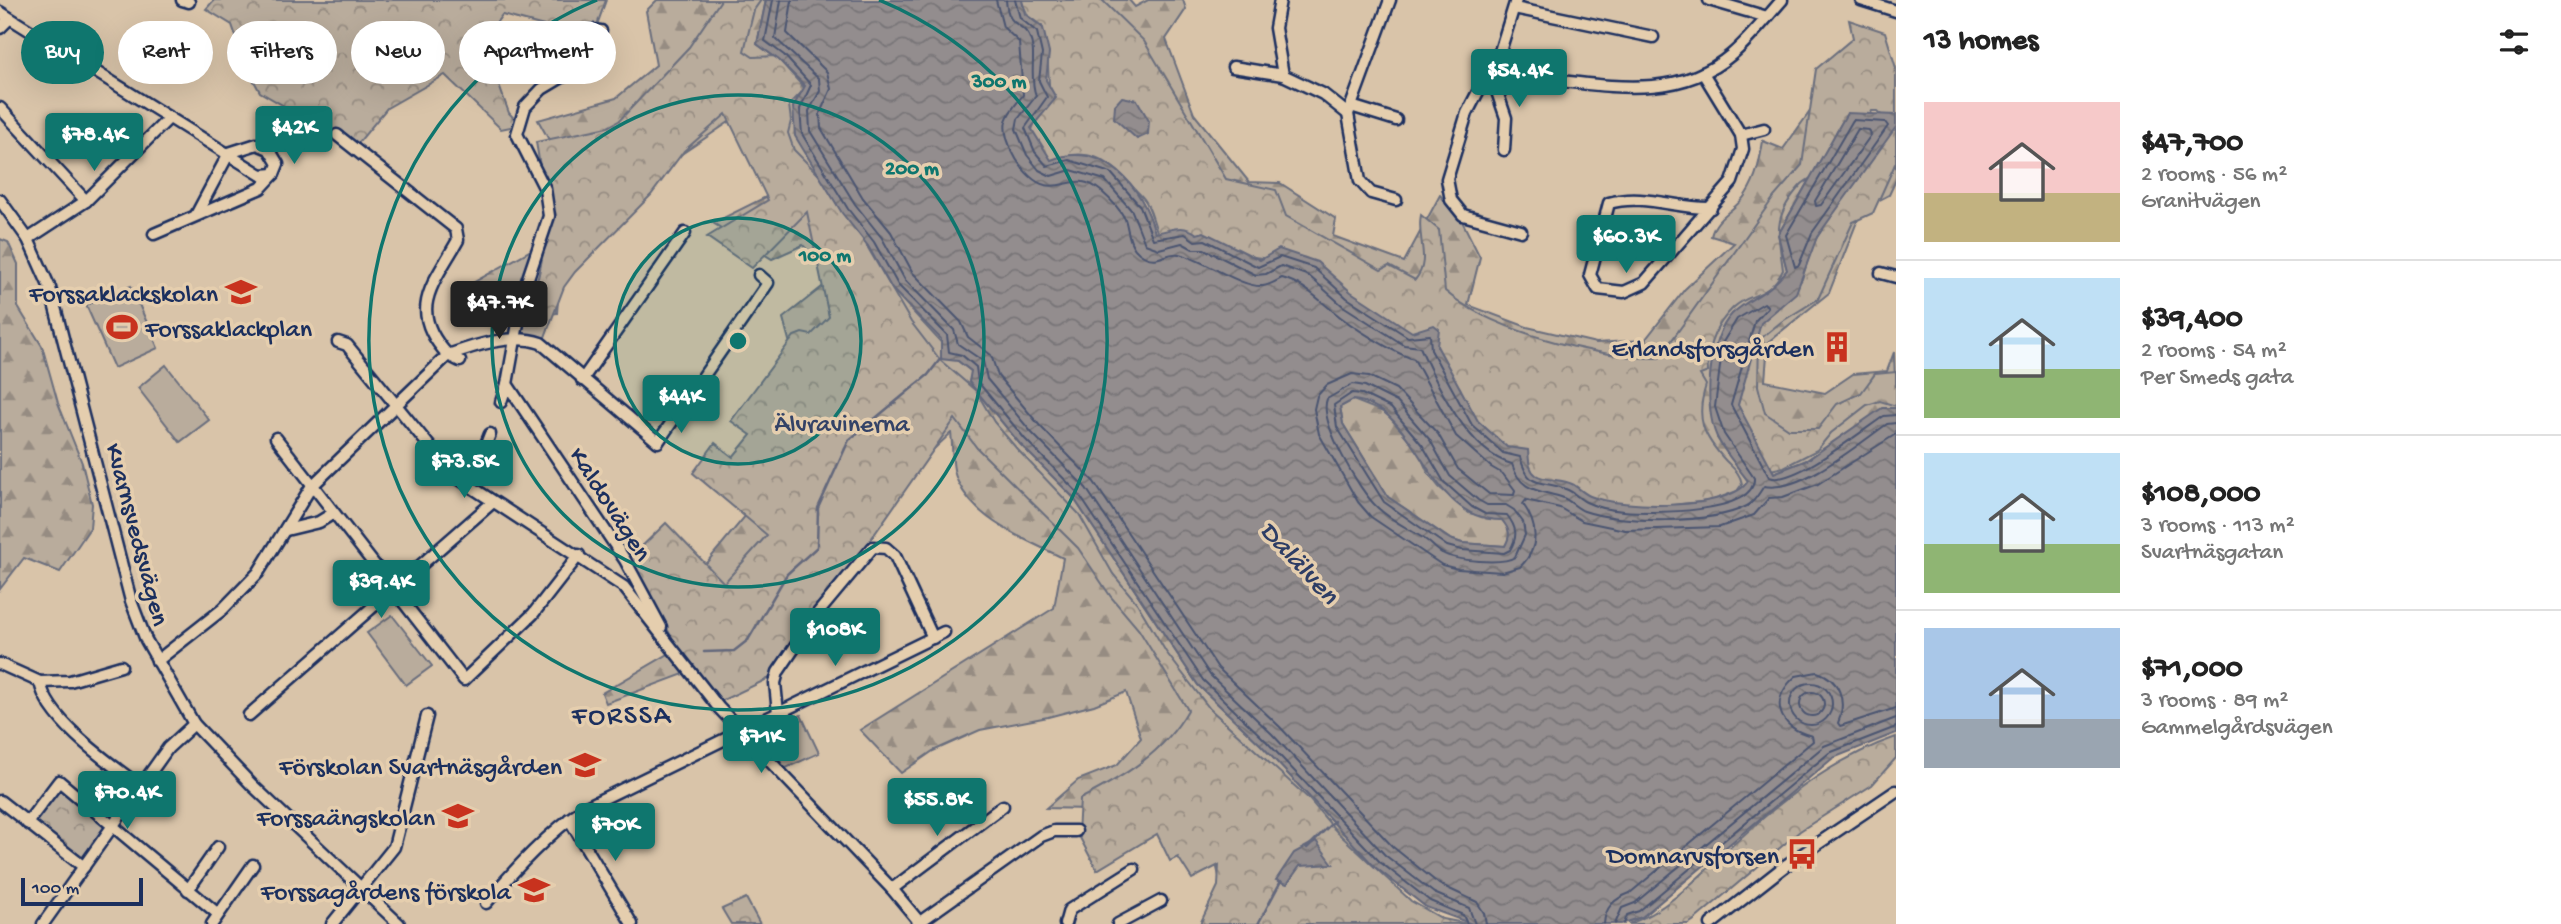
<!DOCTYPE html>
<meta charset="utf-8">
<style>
:root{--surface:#fff;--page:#f2f2f2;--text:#222;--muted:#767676;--line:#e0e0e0;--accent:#0f766e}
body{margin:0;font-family:"Gochi Hand",sans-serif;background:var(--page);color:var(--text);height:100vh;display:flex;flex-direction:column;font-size:26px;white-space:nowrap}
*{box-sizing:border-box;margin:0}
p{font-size:23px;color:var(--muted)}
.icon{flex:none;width:38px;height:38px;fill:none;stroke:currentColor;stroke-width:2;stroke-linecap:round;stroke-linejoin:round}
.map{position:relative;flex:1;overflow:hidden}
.side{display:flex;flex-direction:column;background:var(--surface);width:665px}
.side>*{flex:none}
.hud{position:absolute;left:21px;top:21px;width:665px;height:63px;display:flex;gap:14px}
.scale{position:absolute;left:21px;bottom:18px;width:122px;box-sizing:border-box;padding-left:7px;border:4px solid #1b2f5e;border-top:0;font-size:19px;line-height:24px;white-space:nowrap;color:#1b2f5e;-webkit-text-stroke:5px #e5ceae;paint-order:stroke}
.price{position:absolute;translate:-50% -60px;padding:0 16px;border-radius:7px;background:var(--accent);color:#fff;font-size:23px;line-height:46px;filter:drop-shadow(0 2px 4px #0008)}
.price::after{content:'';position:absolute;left:50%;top:42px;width:21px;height:16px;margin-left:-10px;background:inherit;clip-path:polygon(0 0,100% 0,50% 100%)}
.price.selected{background:#222;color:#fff}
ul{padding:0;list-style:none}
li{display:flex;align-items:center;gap:21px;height:175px;padding:0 28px}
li+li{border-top:2px solid var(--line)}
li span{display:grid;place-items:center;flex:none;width:196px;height:140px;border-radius:0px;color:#555}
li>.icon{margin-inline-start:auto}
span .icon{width:84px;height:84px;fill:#fffc;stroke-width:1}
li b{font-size:30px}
h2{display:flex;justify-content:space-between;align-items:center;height:84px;padding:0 28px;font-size:30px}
.tag{padding:0 24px;border-radius:32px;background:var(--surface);box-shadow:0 7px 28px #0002;font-size:24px;line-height:63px}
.tag.selected{background:var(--accent);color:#fff}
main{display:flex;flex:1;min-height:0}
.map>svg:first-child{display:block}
.green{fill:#b9ac9c;stroke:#6a6e7d;stroke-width:2}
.forest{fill:url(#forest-firs);stroke:#6a6e7d;stroke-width:2}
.park{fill:url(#park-crowns);stroke:#6a6e7d;stroke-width:2}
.water{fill:url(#water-waves);stroke:#63677b;stroke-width:2;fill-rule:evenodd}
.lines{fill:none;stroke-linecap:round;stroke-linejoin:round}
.shore{stroke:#4b5571;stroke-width:2}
.stream{stroke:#63677b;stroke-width:2.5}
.minor-casing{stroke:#1b2f5e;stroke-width:15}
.minor{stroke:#e5ceae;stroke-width:10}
.ring{fill:none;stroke:#0f766e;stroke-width:3.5}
.labels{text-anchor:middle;stroke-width:7;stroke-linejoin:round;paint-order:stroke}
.poi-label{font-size:26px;fill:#1b2f5e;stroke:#e5ceae;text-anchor:end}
.park-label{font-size:26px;fill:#334267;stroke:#e5ceae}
.street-label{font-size:26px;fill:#1b2f5e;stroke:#e5ceae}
.water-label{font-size:28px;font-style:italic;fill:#2d3d65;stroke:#e5ceae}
.neighbourhood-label{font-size:28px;letter-spacing:2px;fill:#1b2f5e;stroke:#e5ceae}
.centre{fill:#0f766e;stroke:#e5ceae;stroke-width:3.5}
.ring-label{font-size:21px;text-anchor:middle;font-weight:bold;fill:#0f766e;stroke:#e5ceae;stroke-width:7;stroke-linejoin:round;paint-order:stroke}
</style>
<main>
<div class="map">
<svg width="1896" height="924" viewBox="0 0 1896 924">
<defs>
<pattern id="forest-firs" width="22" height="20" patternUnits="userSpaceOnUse" patternTransform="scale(1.75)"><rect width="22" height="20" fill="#b9ac9c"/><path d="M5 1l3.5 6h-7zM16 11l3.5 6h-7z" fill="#968c82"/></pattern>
<pattern id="park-crowns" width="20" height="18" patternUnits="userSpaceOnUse" patternTransform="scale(1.75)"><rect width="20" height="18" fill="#b9ac9c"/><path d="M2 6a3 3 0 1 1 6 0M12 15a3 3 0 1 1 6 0" fill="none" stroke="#968c82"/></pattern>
<pattern id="water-waves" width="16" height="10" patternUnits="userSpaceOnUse" patternTransform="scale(1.75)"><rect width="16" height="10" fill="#938d8e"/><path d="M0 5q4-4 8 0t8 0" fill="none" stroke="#777477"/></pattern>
</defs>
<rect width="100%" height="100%" fill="#d9c4a9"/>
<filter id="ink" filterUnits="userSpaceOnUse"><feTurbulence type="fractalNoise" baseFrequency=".0143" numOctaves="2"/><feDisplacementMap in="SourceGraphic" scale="14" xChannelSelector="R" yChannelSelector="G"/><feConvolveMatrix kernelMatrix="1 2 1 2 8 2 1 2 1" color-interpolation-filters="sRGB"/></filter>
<g filter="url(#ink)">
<!-- green -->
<g class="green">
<path d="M131,286L158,348L114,368L86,305Z"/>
<path d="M166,365L209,420L180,442L138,388Z"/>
<path d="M392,615L432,666L406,685L367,633Z"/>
<path d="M801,715L819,753L784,769L766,732Z"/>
</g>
<!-- forest -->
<g class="forest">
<path d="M657,0H766L757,44L779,60L805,86L793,107L842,213L868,246L892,289L958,361L972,372L969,382L1020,444L1073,497L1198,685L1261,745L1375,867L1364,874L1228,916L1215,859L1179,836L1090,809L1046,808L1078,780L1117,765L1141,738L1126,692L1094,705L1048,717L980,730L933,751L901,773L860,730L1054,608L1063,558C1025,539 977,522 958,482C951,469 953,447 951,433L700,668L606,703L602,693L711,629L693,579L814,433L783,318L832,279L803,245L772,259L713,223L774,193L738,116L652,174L559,289L557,313L486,321L471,284L561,233L568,174L538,120L616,98L656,65L646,11Z"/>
<path d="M1071,0H1129L1135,7L1148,0H1183L1186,9L1166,39L1194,114L1249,182L1280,183L1336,219L1333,236L1404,262L1440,195L1462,221L1480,257L1468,305L1527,327L1596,343L1645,340L1685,289L1734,243L1711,236C1716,215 1736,211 1746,194C1757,177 1760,160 1763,141L1783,149L1826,89L1847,113L1778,235L1787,270L1772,289L1732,314L1717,438L1748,481L1741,492L1715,501L1624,504L1478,421L1437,346L1260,260L1254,212Z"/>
<path d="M1896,127V180L1889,195L1862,209L1829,293L1768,342L1765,381L1825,393L1853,374L1887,371L1894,352L1896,408L1882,409L1807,460L1774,473L1738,405L1761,323Z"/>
<path d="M0,239L8,242L18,264V307L42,346L58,403L82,463L92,504L90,528L60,572L24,558L0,589Z"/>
<path d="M1353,400L1386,413L1418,450L1428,473L1439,487L1469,513L1502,520L1509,528L1510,537L1505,546L1462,543L1450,539L1388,497L1343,424L1340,407Z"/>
</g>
<!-- park -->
<g class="park">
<path d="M214,0H606L594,33L582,54L563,31L502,15L483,41L509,113L520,125L501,129L445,75L387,108L355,147L260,92L248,70L232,25L206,9Z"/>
<path d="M721,0H761L754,10L744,51L753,57L776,56L805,89L789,105L791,121L788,133L794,150L824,180L857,229L911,322L941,361L976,391L994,422L1017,449L1079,514L1113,574L1137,603L1166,652L1210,709L1309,799L1337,832L1411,901L1443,919L1469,924H1200L1218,886L1219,865L1192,879L1178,857L1170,861L1157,834L1097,870L1078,834L1080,799C1123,777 1164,753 1188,710L1139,630L1111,597L1078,548L977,448L955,419L776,675L721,701L689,666L673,640L630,558L666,523L724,583L767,535L693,473L715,443L733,457L751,435L731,421L794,336L802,333L811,335L829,317L807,212L752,268L707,237L768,200L726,114L684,151L651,195L575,272L564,287L545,337L539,340L521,333L520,325C552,262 548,210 536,142L608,127L619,121L689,47Z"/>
<path d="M1021,0H1102L1144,41L1226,179L1276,190L1286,216L1381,270L1389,266L1415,280C1432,260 1416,238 1421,215L1439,230L1445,291C1490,330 1599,359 1659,358L1774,197L1802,165L1816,69L1853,38L1849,20L1885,32L1896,68V162L1873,213L1853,222L1818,299L1781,322L1759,340L1758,386L1765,413L1789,429H1818L1837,404L1861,393L1875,374L1896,372V406L1880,401L1867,405L1831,433L1817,450L1784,467L1766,471L1735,422L1745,330L1792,294L1802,279L1813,244L1888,121L1877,111H1872L1869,117L1848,115C1832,131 1830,153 1818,172C1814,178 1806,180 1801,185C1772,217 1778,232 1783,270C1767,301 1752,290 1733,308C1715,326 1706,348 1708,372L1700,375L1706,385C1695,419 1703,436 1726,461C1734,469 1740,473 1742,484L1737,491L1711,501L1619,510L1536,481L1505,446L1468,414L1460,388L1412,334L1288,266L1262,258L1164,247C1155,232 1154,217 1146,202C1142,195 1136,191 1131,185C1107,158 1087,146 1050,161L1040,157L1032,130L1049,84L1047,49L1042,26L1028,16Z"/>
<path d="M1896,737V758L1872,785L1800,831L1693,921L1688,924H1628C1663,913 1696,880 1723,854C1774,806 1829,760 1896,737Z"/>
<path d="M59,781L110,827L84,867L27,823Z"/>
<path d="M746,898L760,924H731L722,909Z"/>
</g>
<!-- water -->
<g class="water">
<path d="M766,0H1022L1025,14L1043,28L1049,53L1046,80L1056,98L1031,128L1051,160C1103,140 1143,186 1155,233C1173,230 1181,223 1197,234L1204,232L1260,260L1279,249L1317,262L1351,292L1412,332L1434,325L1439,329L1437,346L1478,421L1507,447L1528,450C1529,459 1528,469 1536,475C1545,481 1562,479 1572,484C1578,487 1583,493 1590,496C1621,509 1730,511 1748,481C1738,467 1724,452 1717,437C1703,407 1708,338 1732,314C1752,295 1767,296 1787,270L1778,235L1847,113L1896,115V127L1817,237L1796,293L1761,323L1738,405L1774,473L1807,460L1882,408H1896V733L1833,758L1642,917L1621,924H1472L1426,907L1375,867L1261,745L1198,685L1073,497L1020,444L969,382L971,371L958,361L941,359V339L892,289L868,246L842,213L795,136L793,107L805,86L779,60L757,44ZM1353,400C1422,407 1424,521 1502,520C1510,530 1511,535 1505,546L1462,543L1450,539L1388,497L1343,424L1340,407Z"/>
<path d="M1122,97L1137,100L1149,121L1148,134L1137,139L1114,118L1115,105Z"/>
<path d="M1316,841L1333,864L1300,866L1287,884L1276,880L1294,853Z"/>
</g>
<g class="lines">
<!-- shore -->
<g class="shore">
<path d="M773,0L765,41L784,55L811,85L800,109L802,134L848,209L874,242L898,285L947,335L949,352L962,355L976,367L978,382L1025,439L1078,493L1203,680L1266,741L1380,862L1430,901L1463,915L1467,924"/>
<path d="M781,0L775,38L819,79L820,91L809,111L810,131L855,204L882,238L905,280L954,330L958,344L983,361L987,379L1032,433L1086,488L1210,675L1272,734L1385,855L1434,893L1469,908L1475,924"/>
<path d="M792,0L787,33L827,72L831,89L820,113L821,128L863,198L891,232L913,273L961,322L968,337L991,355L998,376L1040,426L1094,482L1218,668L1280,727L1393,847L1439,884L1477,902L1484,913L1486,924"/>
<path d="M996,0L1003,27L1019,42L1023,95C1017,103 1009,111 1006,121C1001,141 1025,181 1045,185C1065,190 1077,171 1101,191C1109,198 1120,209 1125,219C1129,231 1128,244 1139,253C1157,267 1165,251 1179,254C1203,259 1241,288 1263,286C1270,285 1276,281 1282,278C1304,284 1315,297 1333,311C1349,325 1395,354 1414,359L1456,436L1491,467L1503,474L1515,490L1514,495L1489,494L1458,469L1438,434L1396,389L1369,376L1352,374L1327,385L1317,396L1314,409L1319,434L1358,502L1371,517L1442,565L1458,569L1502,572L1520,567C1540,548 1538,525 1523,504L1526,500L1560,508L1582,521L1625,530L1720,527L1754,515L1769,498L1783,497L1818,484L1896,434"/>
<path d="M1006,0C1008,29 1021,21 1029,36C1038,54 1028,74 1036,96L1018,119L1016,129L1027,155L1039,170L1051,176L1071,170L1105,180L1132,211L1145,244L1159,249L1182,243L1193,249H1204L1256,275L1266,274L1281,266L1309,276L1343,306L1404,345L1420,347C1437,385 1469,453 1512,464C1520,491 1538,490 1561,497C1570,500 1576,508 1584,511C1621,524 1712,524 1747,506C1755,502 1759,493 1764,486C1801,493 1857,445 1887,424L1896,423"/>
<path d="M1015,0L1020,18L1037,32L1042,54L1039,81L1047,97L1025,128L1035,152L1047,166L1069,160L1111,173L1140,206L1153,239L1185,234L1195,241L1205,240L1258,267L1280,257L1314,268L1347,298L1408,337L1430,335L1431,350L1472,425L1503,453L1520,457C1530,492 1541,478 1568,490C1575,493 1579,499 1586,502C1596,507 1612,510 1623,511C1649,513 1756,515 1754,478L1724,434L1715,407L1723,342L1737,319L1764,303L1768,307L1755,321L1731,405L1769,477C1792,487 1863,430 1884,416L1896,415"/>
<path d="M1853,120L1885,122L1888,126L1812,233L1799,265L1795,267L1786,235Z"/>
<path d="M1858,129L1869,130L1871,135L1821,205L1816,206L1815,201Z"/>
<path d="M1353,384L1365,386L1397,402L1430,440L1450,476L1478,500L1487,505H1506L1514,510L1523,522L1525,535L1515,557C1503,565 1456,561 1442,553C1436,550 1432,544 1426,540C1410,529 1391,521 1377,507C1360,492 1318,421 1327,399Z"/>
<path d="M1352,393L1362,394L1391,408L1423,446L1444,482L1472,507L1485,514L1507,515C1517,528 1518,536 1510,550L1504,553L1462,550L1447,546L1384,502L1337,427L1334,405Z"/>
<circle cx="1811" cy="704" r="21"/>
<circle cx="1812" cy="704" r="12"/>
<path d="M1604,924C1605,907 1614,899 1630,893L1813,741L1812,736C1778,728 1768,700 1796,676L1817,672C1840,679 1847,701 1838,723L1840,726L1896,708"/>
<path d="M1615,924L1622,908L1635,903L1824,746L1896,718"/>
<path d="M1624,924L1627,915L1639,911L1829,753L1896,727"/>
</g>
<!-- stream -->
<g class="stream">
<path d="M704,652L734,651L748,640L787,574L817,547L818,508L849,440L928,375L941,358"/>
<path d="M1307,848L1334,821"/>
<path d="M1258,924L1281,881"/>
</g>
<defs>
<g id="minor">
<path d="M182,0L189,2"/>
<path d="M1280,0L1275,28L1283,75L1323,94L1348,114"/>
<path d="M1390,0L1348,114L1360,181L1371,193L1396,200"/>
<path d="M1516,0L1492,77L1481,86L1467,113L1447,179L1451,200L1463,215L1521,231"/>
<path d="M1709,0L1767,17"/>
<path d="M1861,0L1896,11"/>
<path d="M1514,8L1653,37"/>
<path d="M0,12L261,175L274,174L278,164L269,149L257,144L229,153"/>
<path d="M0,28L9,19"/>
<path d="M590,57L586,38L592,30L601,31L584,64L542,89L525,107L517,134L545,189L549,216L524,290L507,384L625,560L661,627"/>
<path d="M1233,67L1283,75"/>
<path d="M1703,73L1741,135L1743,149L1732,182L1644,283L1624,292L1598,289L1590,275L1609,203C1643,193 1677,209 1711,208"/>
<path d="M1351,106L1396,120"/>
<path d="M0,108L86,201"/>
<path d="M337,135L456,229L458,240C433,285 406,310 448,355C476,345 512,333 541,343L658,442L768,283L759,275"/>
<path d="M1741,135L1764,129"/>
<path d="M1504,150L1506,118L1492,77C1570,73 1663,113 1731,55C1750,39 1766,18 1782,0"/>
<path d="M0,200L28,239L50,288L131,601L146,640L194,724L252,785L399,924"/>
<path d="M196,215L229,153"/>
<path d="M154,234L261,188L274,174"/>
<path d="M28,239L86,201L169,118"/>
<path d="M1881,273L1896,277"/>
<path d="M338,342L347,345L453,475L624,587L719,708L892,889L921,924"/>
<path d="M582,380L685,233"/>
<path d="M501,402L507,384"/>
<path d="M276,438L464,680L533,614L579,555"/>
<path d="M470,485L490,434"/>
<path d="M286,530L319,522L332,514"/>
<path d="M157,661L223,609L258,573L311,487L448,355L460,361"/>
<path d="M0,664L40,682L70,681L121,666"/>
<path d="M40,682C47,720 109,763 140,786"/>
<path d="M778,713L775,683L778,672L818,613L873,547L886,548L895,556L933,638"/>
<path d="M249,715L493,502"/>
<path d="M0,801L84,867"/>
<path d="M569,819L632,924"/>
<path d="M27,823L59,781L218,914"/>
<path d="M892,889L1003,806"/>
<path d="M188,890L218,847"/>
<path d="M486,903C516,868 548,833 586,807L944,632"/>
<path d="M43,924L168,748L194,724"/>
<path d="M212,924L253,865"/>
<path d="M332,924L394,847L427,716"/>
<path d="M917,924L1041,836L1054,831H1076"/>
<path d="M1065,924L1069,910L1134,869"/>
<path d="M1118,924L1161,901"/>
<path d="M1711,924L1785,866L1896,791"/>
</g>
</defs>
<!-- minor casing -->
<use href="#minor" class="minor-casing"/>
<!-- minor -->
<use href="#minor" class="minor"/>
</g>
</g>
<!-- distance rings -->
<circle cx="738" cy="341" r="123" fill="#0f766e" fill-opacity=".12"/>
<g class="ring">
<circle cx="738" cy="341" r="123"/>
<circle cx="738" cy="341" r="246"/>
<path d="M879 0A369 369 0 1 1 597 0"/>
</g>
<!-- icons -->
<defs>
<symbol id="school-bare" viewBox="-9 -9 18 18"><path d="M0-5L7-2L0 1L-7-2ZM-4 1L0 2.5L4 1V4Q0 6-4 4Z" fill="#c8321e" stroke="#e5ceae" stroke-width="2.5" paint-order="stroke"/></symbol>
<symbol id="stadium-bare" viewBox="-9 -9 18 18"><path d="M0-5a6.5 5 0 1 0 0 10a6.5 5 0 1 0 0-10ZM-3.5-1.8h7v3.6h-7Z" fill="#c8321e" stroke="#e5ceae" stroke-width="2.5" paint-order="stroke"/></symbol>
<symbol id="building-bare" viewBox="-9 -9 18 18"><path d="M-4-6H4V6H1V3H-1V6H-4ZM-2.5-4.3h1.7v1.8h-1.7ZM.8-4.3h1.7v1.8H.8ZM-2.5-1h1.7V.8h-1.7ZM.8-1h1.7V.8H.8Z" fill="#c8321e" stroke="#e5ceae" stroke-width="2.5" paint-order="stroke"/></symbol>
<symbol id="bus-bare" viewBox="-9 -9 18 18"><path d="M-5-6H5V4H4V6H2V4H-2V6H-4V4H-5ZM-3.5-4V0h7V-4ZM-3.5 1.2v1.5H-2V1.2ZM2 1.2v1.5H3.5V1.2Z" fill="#c8321e" stroke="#e5ceae" stroke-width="2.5" paint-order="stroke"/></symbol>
</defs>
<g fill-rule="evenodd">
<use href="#school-bare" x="219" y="270" width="44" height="44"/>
<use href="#stadium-bare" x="100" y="305" width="44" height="44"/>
<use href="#building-bare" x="1815" y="325" width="44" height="44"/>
<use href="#school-bare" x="563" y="743" width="44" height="44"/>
<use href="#school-bare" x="436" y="794" width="44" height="44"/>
<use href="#bus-bare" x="1780" y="832" width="44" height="44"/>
<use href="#school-bare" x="512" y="868" width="44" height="44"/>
</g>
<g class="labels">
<!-- poi labels -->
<g class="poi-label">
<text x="218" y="301">Forssaklackskolan</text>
<text x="145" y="336" text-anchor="start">Forssaklackplan</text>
<text x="1814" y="356">Erlandsforsgården</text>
<text x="562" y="774">Förskolan Svartnäsgården</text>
<text x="435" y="825">Forssaängskolan</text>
<text x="1779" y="863">Domnarvsforsen</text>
<text x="511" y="899">Forssagårdens förskola</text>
</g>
<!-- park labels -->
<g class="park-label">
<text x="842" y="431">Älvravinerna</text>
</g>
<!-- street labels -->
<g class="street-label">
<text transform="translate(612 503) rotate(57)" y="9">Kaldovägen</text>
<text transform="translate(139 534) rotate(75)" y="9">Kvarnsvedsvägen</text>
</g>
<!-- water labels -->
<g class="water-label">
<text transform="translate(1301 561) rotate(47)" y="10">Dalälven</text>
</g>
<!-- neighbourhood labels -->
<g class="neighbourhood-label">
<text x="622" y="723">FORSSA</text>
</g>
</g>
<circle cx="738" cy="341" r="10" class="centre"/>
<g class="ring-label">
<text x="999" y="87">300 m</text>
<text x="912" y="174">200 m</text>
<text x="825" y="261">100 m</text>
</g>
</svg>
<div class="scale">100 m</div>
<b class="price" style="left:1519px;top:109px">$54.4K</b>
<b class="price" style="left:294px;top:166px">$42K</b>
<b class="price" style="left:94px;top:173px">$78.4K</b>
<b class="price" style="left:1626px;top:275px">$60.3K</b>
<b class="price selected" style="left:499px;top:341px">$47.7K</b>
<b class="price" style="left:681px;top:435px">$44K</b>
<b class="price" style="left:464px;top:500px">$73.5K</b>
<b class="price" style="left:381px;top:620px">$39.4K</b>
<b class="price" style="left:835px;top:668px">$108K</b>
<b class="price" style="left:761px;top:775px">$71K</b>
<b class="price" style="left:127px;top:831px">$70.4K</b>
<b class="price" style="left:937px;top:838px">$55.8K</b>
<b class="price" style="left:615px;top:863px">$70K</b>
<div class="hud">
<a class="tag selected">Buy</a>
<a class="tag">Rent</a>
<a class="tag">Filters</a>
<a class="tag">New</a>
<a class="tag">Apartment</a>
</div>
</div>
<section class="side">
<h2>13 homes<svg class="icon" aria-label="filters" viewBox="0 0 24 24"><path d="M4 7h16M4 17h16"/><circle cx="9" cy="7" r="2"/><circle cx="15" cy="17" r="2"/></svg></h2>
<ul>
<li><span style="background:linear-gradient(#f6c9c9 65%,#c2b280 0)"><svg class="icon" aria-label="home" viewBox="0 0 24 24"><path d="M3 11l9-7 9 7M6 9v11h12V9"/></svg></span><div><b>$47,700</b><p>2 rooms · 56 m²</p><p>Granitvägen</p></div></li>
<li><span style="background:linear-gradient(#bfe0f5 65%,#8fb573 0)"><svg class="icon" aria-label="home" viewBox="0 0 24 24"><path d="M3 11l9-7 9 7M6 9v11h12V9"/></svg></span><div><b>$39,400</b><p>2 rooms · 54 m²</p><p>Per Smeds gata</p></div></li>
<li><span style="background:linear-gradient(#bfe0f5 65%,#8fb573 0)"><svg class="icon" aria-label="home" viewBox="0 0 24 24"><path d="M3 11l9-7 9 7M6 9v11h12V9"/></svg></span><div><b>$108,000</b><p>3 rooms · 113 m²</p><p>Svartnäsgatan</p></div></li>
<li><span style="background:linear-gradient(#a9c7e8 65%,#9aa5b1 0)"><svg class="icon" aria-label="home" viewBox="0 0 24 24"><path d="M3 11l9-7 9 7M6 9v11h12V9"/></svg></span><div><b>$71,000</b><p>3 rooms · 89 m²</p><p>Gammelgårdsvägen</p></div></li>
</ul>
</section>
</main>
